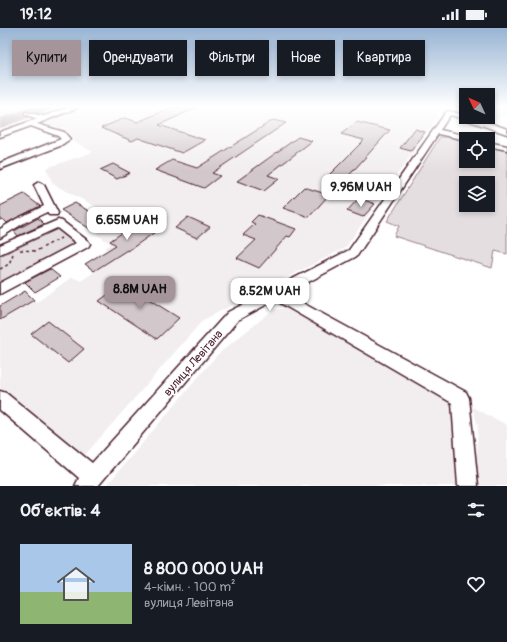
<!DOCTYPE html>
<html lang="uk">
<meta charset="utf-8">
<style>
:root{--surface:#171b24;--page:#242831;--text:#f1f3f6;--muted:#9ea1a6;--accent:#a6949b}
body{margin:0;font-family:Pangolin,sans-serif;background:var(--page);color:var(--text);height:100vh;display:flex;flex-direction:column;font-size:15px;white-space:nowrap}
*{box-sizing:border-box;margin:0}
p{font-size:13px;color:var(--muted)}
.icon{flex:none;width:22px;height:22px;fill:none;stroke:currentColor;stroke-width:2;stroke-linecap:round;stroke-linejoin:round}
.map{position:relative;height:458px;overflow:hidden}
.details{display:flex;flex-direction:column;background:var(--surface);flex:1}
.details>*{flex:none}
.hud{position:absolute;left:12px;top:12px;width:483px;height:36px;display:flex;gap:8px}
.needle{width:26px;rotate:314deg}
.controls{position:absolute;left:459px;top:60px;display:grid;gap:8px}
.controls a{display:grid;place-items:center;width:36px;height:36px;border-radius:0px;background:var(--surface);box-shadow:0 2px 6px #0003;font-size:20px}
.price{position:absolute;translate:-50% -34px;padding:0 9px;border-radius:8px;background:#fff;color:#222;font-size:13px;line-height:26px;filter:drop-shadow(0 1px 2px #0008)}
.price::after{content:'';position:absolute;left:50%;top:24px;width:12px;height:9px;margin-left:-6px;background:inherit;clip-path:polygon(0 0,100% 0,50% 100%)}
.price.on{background:var(--accent);color:#111}
ul{padding:0;list-style:none}
li{display:flex;align-items:center;gap:12px;height:100px;padding:0 20px}
li span{display:grid;place-items:center;flex:none;width:112px;height:80px;border-radius:0px;color:#555}
li>.icon{margin-inline-start:auto}
span .icon{width:48px;height:48px;fill:#fffc;stroke-width:1}
li b{font-size:17px}
h2{display:flex;justify-content:space-between;align-items:center;height:48px;padding:0 20px;font-size:17px}
.tag{padding:0 14px;border-radius:0px;background:var(--surface);box-shadow:0 2px 6px #0003;font-size:14px;line-height:36px}
.tag.on{background:var(--accent);color:#111}
.status{display:flex;justify-content:space-between;align-items:center;height:28px;padding:0 20px;background:var(--surface);direction:ltr}
.status svg{height:11px;fill:currentColor}
.map>svg:first-child{display:block}
.built{fill:#f2eeef}
.green{fill:#e5dee0;stroke:#987e86;fill-rule:evenodd}
.lines{fill:none;stroke-linecap:round;stroke-linejoin:round}
.taxiway{fill:#a48f95;fill-rule:evenodd}
.building{fill:#d2c7cb;stroke:#4a1f2b}
.minor-casing{stroke:#4a1f2b;stroke-width:3}
.path{stroke:#4a1f2b;stroke-width:1.5;stroke-dasharray:3 3;stroke-linecap:butt}
.minor{fill:#fff;fill-rule:evenodd}
.labels{text-anchor:middle;stroke-width:3.5;stroke-linejoin:round;paint-order:stroke}
.street-label{font-size:12px;fill:#4a1f2b;stroke:#fff}
</style>
<div class="status"><b>19:12</b><svg viewBox="0 0 49 12"><path d="M0 12V9h3v3zM5 12V6h3v6zM10 12V3h3v9zM15 12V0h3v12zM26 1h20v11H26zM47 4h2v5h-2z"/></svg></div>
<div class="map">
<svg width="507" height="458" viewBox="0 0 507 458">
<rect width="100%" height="100%" fill="#fff"/>
<filter id="ink" filterUnits="userSpaceOnUse"><feTurbulence type="fractalNoise" baseFrequency=".025" numOctaves="2"/><feDisplacementMap in="SourceGraphic" scale="8" xChannelSelector="R" yChannelSelector="G"/><feConvolveMatrix kernelMatrix="1 2 1 2 8 2 1 2 1" color-interpolation-filters="sRGB"/></filter>
<g filter="url(#ink)">
<!-- built -->
<g class="built">
<path d="M0,79H68L0,104Z"/>
<path d="M80,79H444L436,86L438,89L345,220L203,292L84,428L0,360V293L34,272L37,274L72,249L81,253L119,227L105,220L111,216L96,206L117,190L53,156L46,140L93,124L75,114L72,107L44,95Z"/>
<path d="M488,79H507V87L489,94L474,89H488Z"/>
<path d="M274,281H286L446,368L455,380L458,458H106L217,327Z"/>
<path d="M472,379L507,397V458H475L478,398Z"/>
</g>
<!-- green -->
<g class="green">
<path d="M440,109H451L466,112V133H488V117L507,122V226L495,223L492,240L394,208L399,198L387,193ZM466,155H488V177H466Z"/>
<path d="M58,201L75,216L0,255V228Z"/>
</g>
<g class="lines">
<!-- taxiway -->
<path class="taxiway" d="M32,79H52L50,82L0,100V90Z"/>
</g>
<!-- building -->
<g class="building">
<path d="M172,79H198L159,97L205,112L182,125L138,110L132,113L101,100L125,90L138,94Z"/>
<path d="M273,92L286,95L212,145L220,148L204,160L155,142L172,132L197,140Z"/>
<path d="M357,94L390,102L344,153L328,148L364,112L341,106Z"/>
<path d="M415,101L425,104L411,123L400,120Z"/>
<path d="M298,109L312,113L268,147L279,151L264,163L237,153Z"/>
<path d="M113,136L130,145L117,151L100,142Z"/>
<path d="M304,159L329,167L309,189L283,180Z"/>
<path d="M24,166L40,178L7,195L3,191L0,192V178Z"/>
<path d="M359,170L375,176L363,189L347,183Z"/>
<path d="M75,175L108,194L93,203L61,182Z"/>
<path d="M258,187L296,201L290,209L287,208L259,240L237,230L256,212L243,207L255,196L251,194Z"/>
<path d="M147,188L165,197L128,223L127,222L94,243L85,236L116,217L110,213Z"/>
<path d="M188,189L210,199L197,210L175,200Z"/>
<path d="M38,190L44,196L18,208L14,203Z"/>
<path d="M50,241L60,249L35,264L25,254Z"/>
<path d="M123,255L179,290L157,311L99,273Z"/>
<path d="M25,263L34,272L0,292V278Z"/>
<path d="M48,293L84,321L68,335L31,306Z"/>
</g>
<g class="lines">
<defs>
<g id="minor">
<path d="M70,79H79L37,96L64,104L70,111L60,118L0,141V135L61,111L58,108L31,98L0,109V104L37,91L25,86V84L44,88Z"/>
<path d="M448,83L466,87V89H473L507,101V106L464,91L450,87L440,102L473,109L474,111H466V112L438,106L357,228L286,266L466,364L469,370L478,458H458L452,375L275,272L238,292L98,458H75L79,450L0,382V363L6,365L92,435L228,284L349,222L446,84Z"/>
<path d="M488,114L507,118V122L488,118Z"/>
<path d="M39,154L44,157L58,185L57,187H49L47,184L24,195L0,210V201L16,191L44,178L34,157Z"/>
<path d="M58,192L62,193L88,213L90,216L88,219L0,266V255L76,215L57,200L0,226V217Z"/>
</g>
</defs>
<!-- minor casing -->
<use href="#minor" class="minor-casing"/>
<!-- path -->
<g class="path">
<path d="M20,222L36,223L61,210"/>
<path d="M0,241L9,236L13,226"/>
</g>
<!-- minor -->
<use href="#minor" class="minor"/>
</g>
</g>
<!-- sky -->
<linearGradient id="sky" x2="0" y2="1"><stop stop-color="#98b4d4"/><stop offset="0.55" stop-color="#fff"/><stop offset="1" stop-color="#fff" stop-opacity="0"/></linearGradient>
<rect width="507" height="143" fill="url(#sky)"/>
<g class="labels">
<!-- street labels -->
<g class="street-label">
<text transform="translate(193 335) rotate(-49)" y="4">вулиця Левітана</text>
</g>
</g>
</svg>
<div class="controls">
<a><svg class="needle" viewBox="-14 -14 28 28"><path d="M0-13l5 13h-10z" fill="#e53935"/><path d="M0 13l5-13h-10z" fill="#9ea1a6"/></svg></a>
<a><svg class="icon" aria-label="locate" viewBox="0 0 24 24"><circle cx="12" cy="12" r="6"/><path d="M12 2v4M12 18v4M2 12h4M18 12h4"/></svg></a>
<a><svg class="icon" aria-label="layers" viewBox="0 0 24 24"><path d="M12 4l9 5-9 5-9-5zM3 14l9 5 9-5"/></svg></a>
</div>
<b class="price" style="left:361px;top:180px">9.96M UAH</b>
<b class="price" style="left:127px;top:213px">6.65M UAH</b>
<b class="price on" style="left:140px;top:282px">8.8M UAH</b>
<b class="price" style="left:270px;top:284px">8.52M UAH</b>
<div class="hud">
<a class="tag on">Купити</a>
<a class="tag">Орендувати</a>
<a class="tag">Фільтри</a>
<a class="tag">Нове</a>
<a class="tag">Квартира</a>
</div>
</div>
<section class="details">
<h2>Об’єктів: 4<svg class="icon" aria-label="filters" viewBox="0 0 24 24"><path d="M4 7h16M4 17h16"/><circle cx="9" cy="7" r="2"/><circle cx="15" cy="17" r="2"/></svg></h2>
<ul>
<li><span style="background:linear-gradient(#a9c7e8 60%,#8fb573 0)"><svg class="icon" aria-label="home" viewBox="0 0 24 24"><path d="M3 11l9-7 9 7M6 9v11h12V9"/></svg></span><div><b>8 800 000 UAH</b><p>4-кімн. · 100 m²</p><p>вулиця Левітана</p></div><svg class="icon" aria-label="heart" viewBox="0 0 24 24"><path d="M12 20l-8-8c-3-5 5-10 8-4 3-6 11-1 8 4z"/></svg></li>
</ul>
</section>
